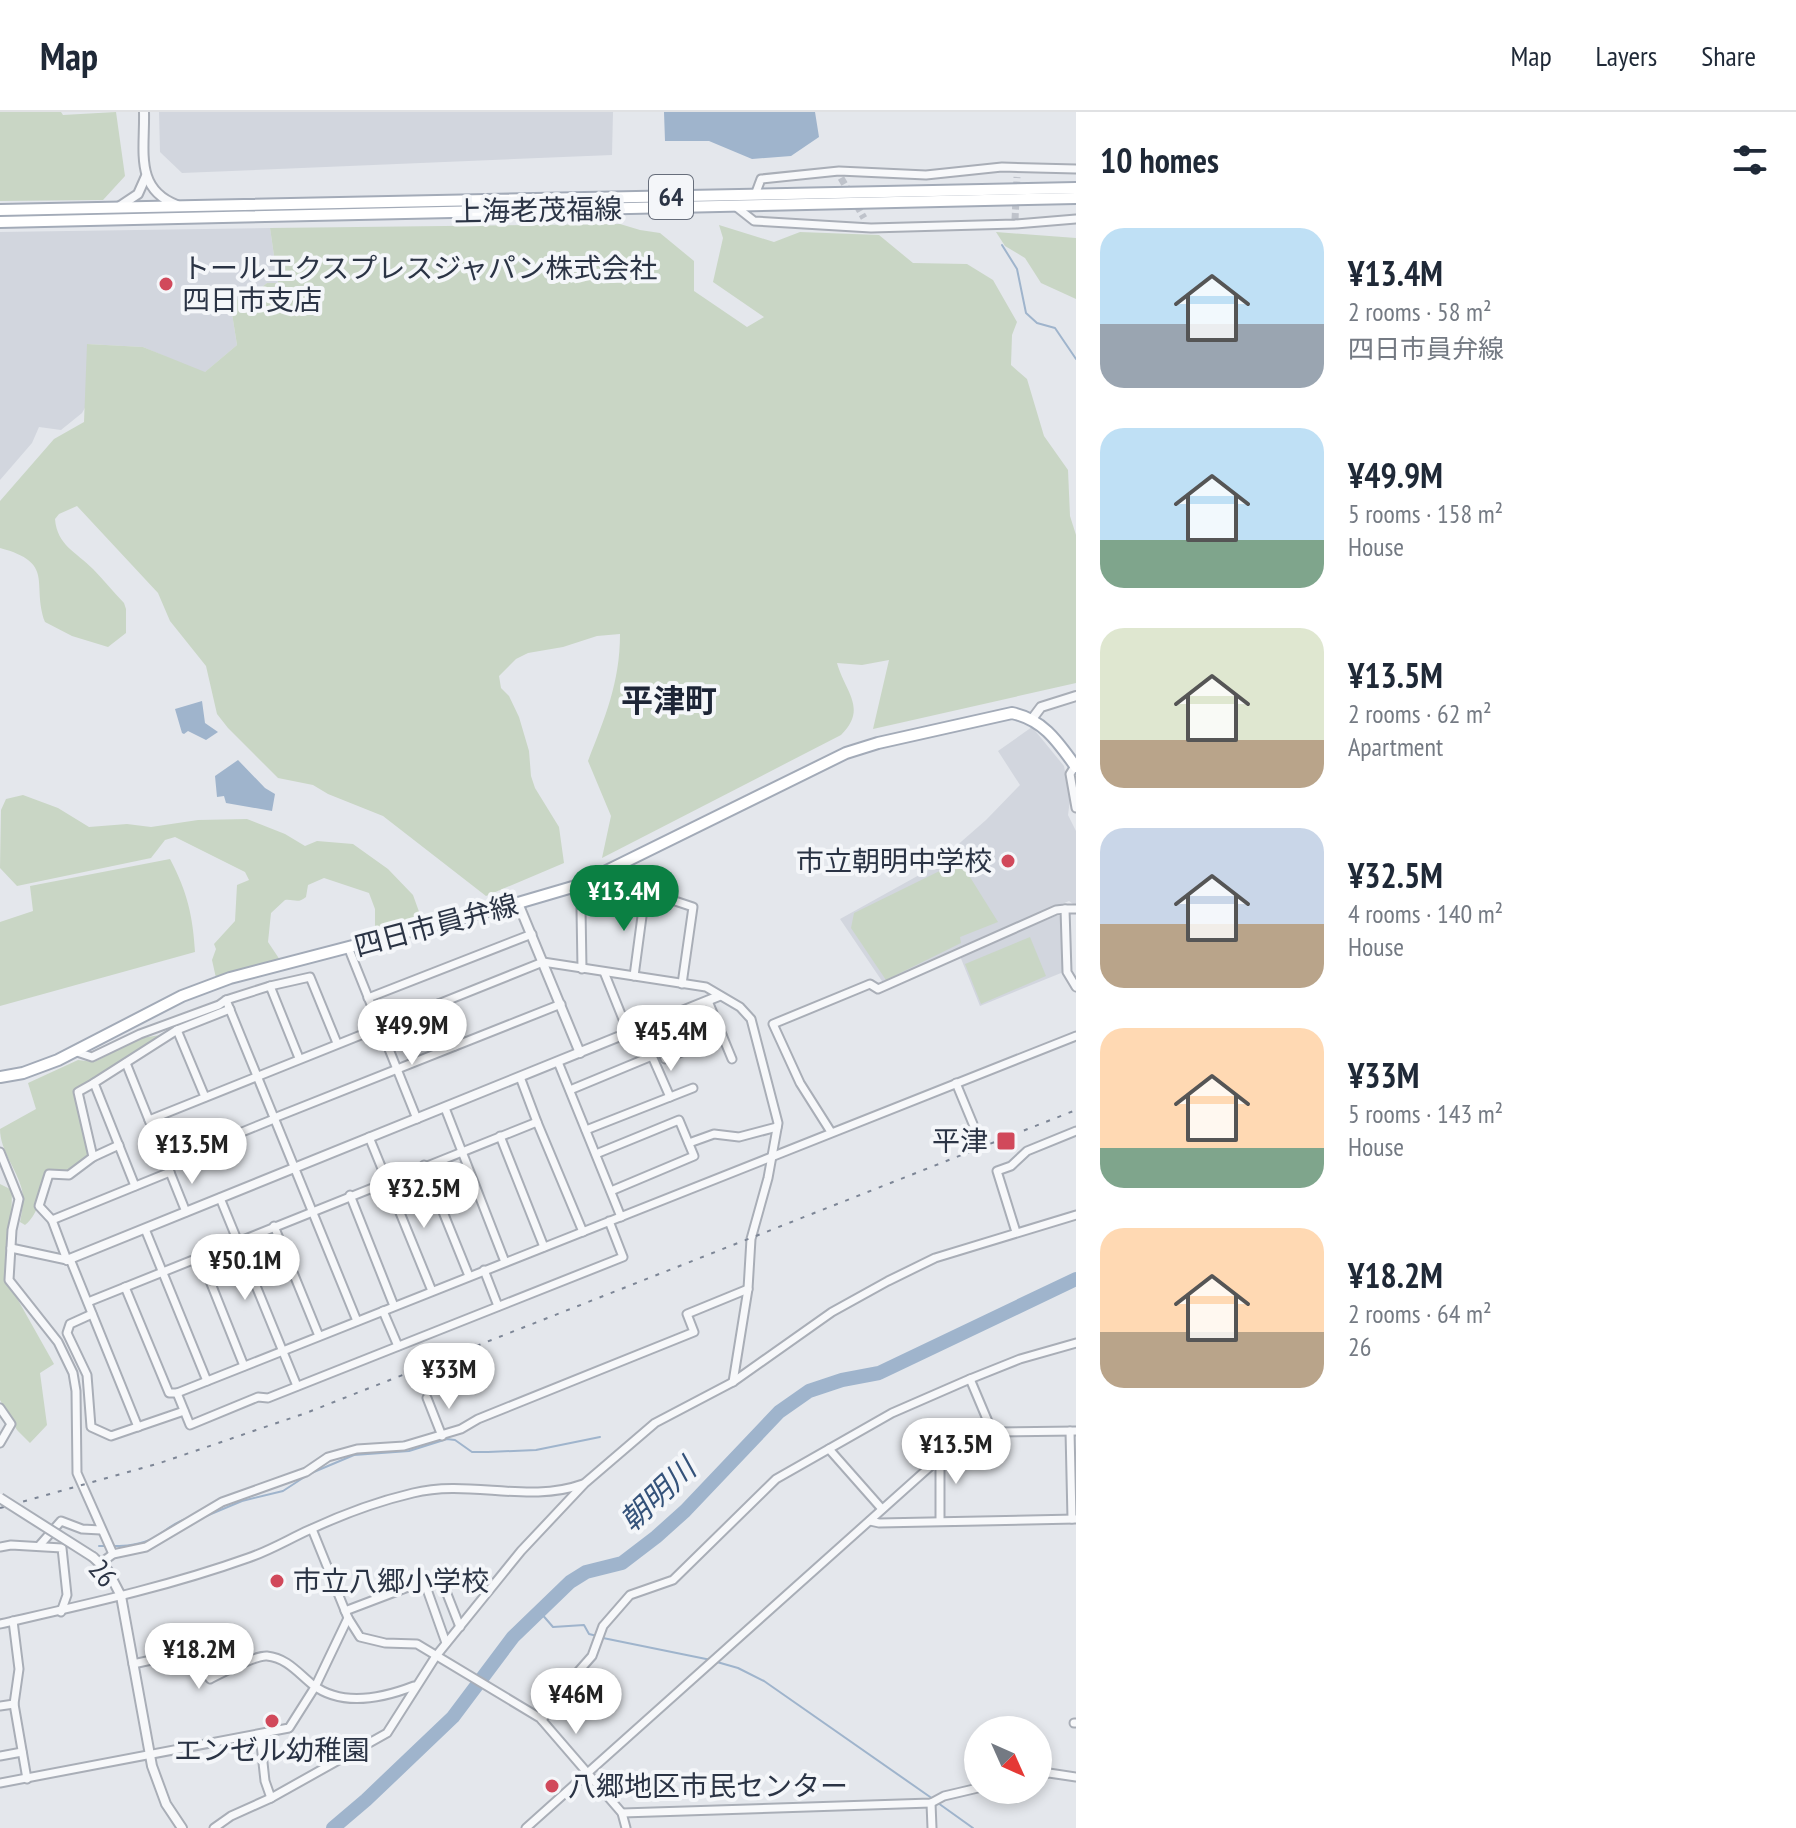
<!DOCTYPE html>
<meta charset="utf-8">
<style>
:root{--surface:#fff;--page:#f2f2f3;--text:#1f2937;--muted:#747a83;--line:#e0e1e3;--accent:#0b8043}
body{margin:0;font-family:"PT Sans Narrow","Noto Sans JP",sans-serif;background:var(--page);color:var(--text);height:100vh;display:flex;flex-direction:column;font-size:30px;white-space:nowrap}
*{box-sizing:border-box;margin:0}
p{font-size:26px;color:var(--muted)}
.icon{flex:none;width:44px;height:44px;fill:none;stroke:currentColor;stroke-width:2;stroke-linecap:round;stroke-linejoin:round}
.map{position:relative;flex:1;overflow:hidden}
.drawer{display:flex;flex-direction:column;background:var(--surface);width:720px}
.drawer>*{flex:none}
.needle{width:52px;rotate:135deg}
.fabs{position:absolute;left:964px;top:1604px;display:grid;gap:16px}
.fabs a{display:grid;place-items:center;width:88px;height:88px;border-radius:50%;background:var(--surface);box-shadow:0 4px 12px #0003;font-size:40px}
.price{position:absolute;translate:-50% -68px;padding:0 18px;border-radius:28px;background:#fff;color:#222;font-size:26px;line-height:52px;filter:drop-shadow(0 2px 4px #0008)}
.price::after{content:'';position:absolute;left:50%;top:48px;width:24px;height:18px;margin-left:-12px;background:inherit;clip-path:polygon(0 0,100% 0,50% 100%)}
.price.selected{background:var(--accent);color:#fff}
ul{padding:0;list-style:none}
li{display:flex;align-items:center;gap:24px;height:200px;padding:0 24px}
li span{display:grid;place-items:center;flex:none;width:224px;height:160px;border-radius:24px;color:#555}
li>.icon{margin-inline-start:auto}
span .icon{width:96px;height:96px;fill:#fffc;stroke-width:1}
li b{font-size:34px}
h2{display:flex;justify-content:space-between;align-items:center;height:96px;padding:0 24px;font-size:34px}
header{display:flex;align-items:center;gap:48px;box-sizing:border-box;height:112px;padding:0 40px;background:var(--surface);border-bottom:2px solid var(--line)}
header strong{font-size:38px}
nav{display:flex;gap:44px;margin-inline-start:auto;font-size:28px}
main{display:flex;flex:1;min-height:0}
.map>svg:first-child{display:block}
.built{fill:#d2d6de}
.green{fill:#c9d6c5}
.water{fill:#9fb4cc}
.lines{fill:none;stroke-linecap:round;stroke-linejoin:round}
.stream{stroke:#9fb4cc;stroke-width:2}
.river{stroke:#9fb4cc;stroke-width:14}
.minor-tunnel{stroke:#bfc3cb;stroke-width:7;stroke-dasharray:7 3.5;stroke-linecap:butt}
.minor-casing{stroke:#a9aeb7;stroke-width:11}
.tertiary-casing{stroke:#a9aeb7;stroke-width:12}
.primary-casing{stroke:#a3abb8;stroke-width:14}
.minor{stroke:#f7f8fa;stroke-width:7}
.tertiary{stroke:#f7f8fa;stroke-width:8}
.primary{stroke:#fff;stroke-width:10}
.rail{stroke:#7d8696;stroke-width:2;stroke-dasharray:4 8;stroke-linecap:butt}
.tertiary-bridge-casing{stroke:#a9aeb7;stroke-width:12;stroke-linecap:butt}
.tertiary-bridge{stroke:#f7f8fa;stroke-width:8}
.poi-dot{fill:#d1495b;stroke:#f4f6f9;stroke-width:3}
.labels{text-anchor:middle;stroke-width:8;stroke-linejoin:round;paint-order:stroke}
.shield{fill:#f4f6f9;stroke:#676e7b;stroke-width:2}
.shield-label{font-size:26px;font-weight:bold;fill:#2b3445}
.street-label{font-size:28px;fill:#2b3445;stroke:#f4f6f9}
.poi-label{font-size:28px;fill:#2b3445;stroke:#f4f6f9;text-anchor:start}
.water-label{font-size:30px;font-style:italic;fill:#34527a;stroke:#f4f6f9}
.quarter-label{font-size:32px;font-weight:bold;fill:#1d2536;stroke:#f4f6f9}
</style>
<header>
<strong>Map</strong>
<nav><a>Map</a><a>Layers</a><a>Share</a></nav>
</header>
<main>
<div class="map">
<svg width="1076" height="1716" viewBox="0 0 1076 1716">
<rect width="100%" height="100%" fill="#e4e7ec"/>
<!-- built -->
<g class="built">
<path d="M159,0H613L612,43L182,61L160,40Z"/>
<path d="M270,116L278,171H267L251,184L230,189L237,233L204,261L143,235L87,232V292L82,301L61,318L39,315L32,331L0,368V120Z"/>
<path d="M1032,615L1064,654L1070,688L1068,703L1076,719V794L1069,789L940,844L884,872L840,807L930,757L986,708L1020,673L998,639Z"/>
<path d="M1056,804H1061L1066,859L980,894L960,844Z"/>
</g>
<!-- green -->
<g class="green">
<path d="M0,0H61L63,3L116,0L125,64L103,88L0,89Z"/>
<path d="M620,112L640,118L660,121L694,149V179L747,215L764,205L713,170L723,126L719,113L774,130L800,120L879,123L913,151L967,152L993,168L1017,210L1012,223L1011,253L1027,267L1044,324L1068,358L1070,404L1076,423V571L873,617L889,548L862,553L837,551C845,580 868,596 841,623L602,746L611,704L588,649C605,605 620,571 620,522L597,524L563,535L528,541L516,547L499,564L501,576L509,584L519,605L529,639L531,664L535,676L559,715L564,751L486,784L383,704L328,682L313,673L278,666L228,616L217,602L206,554L170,509L158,481L77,394L59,402L55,407C57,433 76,440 93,457C104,468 113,480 124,491L126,497V521L108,535L72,524L45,510C31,471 56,451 0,436V389L54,327L84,310L87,232L143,235L205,260L237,233L230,189L251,184L267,171H278L270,116Z"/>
<path d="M996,120L1076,126V187L1041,171L1025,146L1005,134Z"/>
<path d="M23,683L58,696L89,715L127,712L151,715L198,708L247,707L285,722L305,734L317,729L353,732L388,757L413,783L422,808L375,823V797L369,781L324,766L308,773L306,785C298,792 294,787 285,788L271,801L268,830L280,848L216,866L212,848L216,837L214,832L235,809L237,773L249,768L245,760L175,725L165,728L151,746L17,774L0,756L1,698L6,687Z"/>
<path d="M170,747C187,779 193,804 195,840L0,894V810L33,799L30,774Z"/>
<path d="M960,749L998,810L960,825L961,831L886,868L851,816L854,801Z"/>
<path d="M1030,825L1046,864L981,892L965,852Z"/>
<path d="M161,923L77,980L93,1044L67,1058L47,1060C42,1078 40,1101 25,1113L20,1110C22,1100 24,1089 22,1078C17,1057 0,1039 0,1017L36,997L28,971L78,948L94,950L141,926Z"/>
<path d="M0,1072L12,1078L10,1164L18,1188L54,1252L40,1261L47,1313L30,1331L17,1318L0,1288Z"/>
</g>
<!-- water -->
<g class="water">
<path d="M664,0H815L819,25L791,44L752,47L709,29H665Z"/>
<path d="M202,589L205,611L218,620L206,628L188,619L184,622L182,621L175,597Z"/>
<path d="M238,648L265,676L275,682L272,699L226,691L224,684L217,685L215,664Z"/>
</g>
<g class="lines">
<!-- stream -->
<g class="stream">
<path d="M1002,133L1017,157L1026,201L1037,211L1055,216L1076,247"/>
<path d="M199,1407L242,1389L283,1379L309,1362L354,1343L409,1339L447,1327L455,1328L472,1340H488L536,1338L600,1325"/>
<path d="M99,1434C115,1434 134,1435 150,1428C164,1421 173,1410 189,1406"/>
<path d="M540,1500L553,1515L584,1513L589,1522L597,1524"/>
<path d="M603,1526L711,1548"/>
<path d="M717,1550L738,1556L764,1569L933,1687"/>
<path d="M938,1691L973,1716"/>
</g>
<!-- river -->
<path class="river" d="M333,1716L366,1688L453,1605L513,1525L570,1470L586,1460L622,1451L656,1425L685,1399L779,1300L809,1279L842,1268L879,1261L1076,1167"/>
<!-- minor-tunnel -->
<g class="minor-tunnel">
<path d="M841,66L864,106"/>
<path d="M1015,108L1017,65"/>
</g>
<defs>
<g id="minor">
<path d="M755,83L761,67L839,59L926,63L1002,55L1076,57"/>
<path d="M735,94L754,109L871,116L1015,112L1076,107"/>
<path d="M1075,654L1070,662L1076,696"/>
<path d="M1076,797H1065L1067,860L1076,875"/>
<path d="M348,835L417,1007"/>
<path d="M582,857L581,796L645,782H654L693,795L682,872"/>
<path d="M604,860L629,922"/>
<path d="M634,864L645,782"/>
<path d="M270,874L310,865L337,931"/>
<path d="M368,886L532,822"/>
<path d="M226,888L270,874L299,946"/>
<path d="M708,889L732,947"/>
<path d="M438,892L455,934"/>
<path d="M651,912L665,947L722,923"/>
<path d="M177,918L205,985"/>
<path d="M77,940L92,945L140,922L219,893L226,888L357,1209"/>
<path d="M558,950L621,1105"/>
<path d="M126,951L186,1100"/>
<path d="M520,965L537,1010"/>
<path d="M956,971L973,1012"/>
<path d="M570,978L652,944L670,985"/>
<path d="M445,996L505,1150"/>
<path d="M274,1006L561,892"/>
<path d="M149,1008L543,850L706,875L740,895L751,907L778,1011L768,1066L751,1127L748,1177L733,1270"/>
<path d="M586,1018L693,976"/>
<path d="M831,1020L800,971L773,912L870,872L878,877L1056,798L1065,797"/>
<path d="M500,1024L544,1135"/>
<path d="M369,1025L432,1179"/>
<path d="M689,1031L714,1022L739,1025L777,1015"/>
<path d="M0,1040L19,1087L12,1118L9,1168L58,1230L73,1261L76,1279L77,1361L113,1442"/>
<path d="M596,1042L679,1008L694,1044L611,1079"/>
<path d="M93,1045L119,1033"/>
<path d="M166,1051L274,1007"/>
<path d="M424,1053L469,1164"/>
<path d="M135,1074L94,971L177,918L230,897"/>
<path d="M350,1083L394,1194"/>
<path d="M220,1086L297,1274"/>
<path d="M52,1108L39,1094L49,1062L69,1063L93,1045L78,980L94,971"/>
<path d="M609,1109L623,1145L268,1286L258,1285L190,1313L177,1281L1076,924"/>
<path d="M274,1114L319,1224"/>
<path d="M145,1117L207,1269"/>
<path d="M1016,1120L997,1059L1011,1054L1027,1039L1076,1019"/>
<path d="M11,1136L67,1148"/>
<path d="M200,1144L244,1254"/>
<path d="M70,1147L138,1315"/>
<path d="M67,1148L52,1108L170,1060"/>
<path d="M484,1158L498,1194"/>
<path d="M125,1175L169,1281H177"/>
<path d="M88,1190L537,1010L583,1120"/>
<path d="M383,1199L398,1234"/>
<path d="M92,1202L70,1212L67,1221L87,1263L91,1315L111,1324L184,1299"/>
<path d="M427,1286L442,1324"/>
<path d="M0,1296L11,1312L0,1331"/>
<path d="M989,1312L970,1267L1020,1247L1076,1231"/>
<path d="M1070,1319L1072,1407"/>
<path d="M829,1337L882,1397"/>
<path d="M937,1348L940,1353V1409"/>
<path d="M870,1409L879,1411L1076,1407"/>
<path d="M312,1417L348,1506L360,1525L385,1531L417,1532L540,1606L622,1701L626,1716"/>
<path d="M39,1434L61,1409L82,1417L101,1418"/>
<path d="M0,1435L11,1433L62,1436L67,1483L61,1500"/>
<path d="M101,1451L113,1442L146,1435L222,1390L306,1360L328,1345L357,1337L404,1334L461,1317L478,1307L694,1220L687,1202L748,1177"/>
<path d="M447,1482L460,1515"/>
<path d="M345,1499L424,1469L446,1531"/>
<path d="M13,1509L19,1557L14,1592L27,1667"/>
<path d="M0,1512C83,1493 167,1475 248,1446C269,1439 289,1427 309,1418C341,1403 379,1389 413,1381C469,1367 528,1392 583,1372"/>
<path d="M133,1552L193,1539L210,1567C222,1561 255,1543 267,1544C287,1546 298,1561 313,1573C342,1595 383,1586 414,1574"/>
<path d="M0,1594L14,1592"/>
<path d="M542,1608L563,1577L592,1544L603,1514L630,1483L673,1468L776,1367L892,1301L970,1267"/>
<path d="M1074,1611H1076"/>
<path d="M260,1623L265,1669L271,1686"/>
<path d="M0,1644L22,1640"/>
<path d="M1038,1663L1049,1661L1076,1665"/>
<path d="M0,1671L289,1616L315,1575L348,1506"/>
<path d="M931,1691L932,1716"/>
<path d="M622,1701L931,1691L944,1684L978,1676"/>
<path d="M214,1716L231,1704L271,1686L387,1621L436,1544L521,1439L585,1371L655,1311L733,1270L832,1200L888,1169L935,1146L1076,1103"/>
<path d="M526,1716L962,1326L989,1312L993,1320L1076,1319"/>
</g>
<g id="tertiary">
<path d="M144,0C145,38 134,77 177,93"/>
<path d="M120,94L138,82L146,64"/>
<path d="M1032,607L1041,595L1076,584"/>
<path d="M518,791L580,941"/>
<path d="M67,1148L719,884"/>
<path d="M93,1445L108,1459L121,1484L152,1654L166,1692L182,1716"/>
</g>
<g id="primary">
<path d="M0,98L1076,76"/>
<path d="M0,110L1076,86"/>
<path d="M0,965L23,961L58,948L182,884L230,866L518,791L576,774L846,641L878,631L1012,601C1044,608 1058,630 1076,655"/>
</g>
</defs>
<!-- minor casing -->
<use href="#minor" class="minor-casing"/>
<!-- tertiary casing -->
<use href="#tertiary" class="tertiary-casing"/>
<!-- primary casing -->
<use href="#primary" class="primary-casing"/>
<!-- minor -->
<use href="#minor" class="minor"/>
<!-- tertiary -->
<use href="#tertiary" class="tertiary"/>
<!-- primary -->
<use href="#primary" class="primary"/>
<!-- rail -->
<path class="rail" d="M0,1396L160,1351L306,1301L1076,998"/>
<defs>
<path id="tertiary-bridge" d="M0,1386L93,1445"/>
</defs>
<!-- tertiary-bridge casing -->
<use href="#tertiary-bridge" class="tertiary-bridge-casing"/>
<!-- tertiary-bridge -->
<use href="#tertiary-bridge" class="tertiary-bridge"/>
</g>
<!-- markers -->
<g class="poi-dot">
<circle cx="166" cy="172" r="8"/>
<circle cx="1008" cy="749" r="8"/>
<rect x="996" y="1019" width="20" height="20" rx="4"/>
<circle cx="277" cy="1469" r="8"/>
<circle cx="272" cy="1609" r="8"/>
<circle cx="552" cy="1674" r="8"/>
</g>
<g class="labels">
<!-- shield labels -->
<rect class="shield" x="649" y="63" width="44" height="44" rx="6"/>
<g class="shield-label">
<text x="671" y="94">64</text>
</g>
<!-- street labels -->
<g class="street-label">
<text transform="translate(538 98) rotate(-1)" y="10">上海老茂福線</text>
<text transform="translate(436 813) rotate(-15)" y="10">四日市員弁線</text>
<text transform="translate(103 1461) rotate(50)" y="10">26</text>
</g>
<!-- poi labels -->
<g class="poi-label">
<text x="182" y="166">トールエクスプレスジャパン株式会社<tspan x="182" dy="32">四日市支店</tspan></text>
<text x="992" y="759" text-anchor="end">市立朝明中学校</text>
<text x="988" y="1039" text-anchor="end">平津</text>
<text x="293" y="1479">市立八郷小学校</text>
<text x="272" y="1648" text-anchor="middle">エンゼル幼稚園</text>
<text x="568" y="1684">八郷地区市民センター</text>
</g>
<!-- water labels -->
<g class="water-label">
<text transform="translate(658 1383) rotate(-43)" y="10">朝明川</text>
</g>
<!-- quarter labels -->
<g class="quarter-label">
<text x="669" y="600">平津町</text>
</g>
</g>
</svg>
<div class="fabs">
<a><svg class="needle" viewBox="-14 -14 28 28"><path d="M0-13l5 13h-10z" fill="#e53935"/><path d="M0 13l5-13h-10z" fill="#747a83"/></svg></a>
</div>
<b class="price selected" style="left:624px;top:821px">¥13.4M</b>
<b class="price" style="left:412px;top:955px">¥49.9M</b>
<b class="price" style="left:671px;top:961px">¥45.4M</b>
<b class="price" style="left:192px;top:1074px">¥13.5M</b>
<b class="price" style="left:424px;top:1118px">¥32.5M</b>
<b class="price" style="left:245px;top:1190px">¥50.1M</b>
<b class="price" style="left:449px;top:1299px">¥33M</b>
<b class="price" style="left:956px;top:1374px">¥13.5M</b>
<b class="price" style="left:199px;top:1579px">¥18.2M</b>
<b class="price" style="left:576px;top:1624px">¥46M</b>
</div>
<section class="drawer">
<h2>10 homes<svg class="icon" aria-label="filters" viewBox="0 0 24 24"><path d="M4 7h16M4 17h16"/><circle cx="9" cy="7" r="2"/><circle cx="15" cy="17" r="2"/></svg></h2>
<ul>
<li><span style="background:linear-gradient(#bfe0f5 60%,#9aa5b1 0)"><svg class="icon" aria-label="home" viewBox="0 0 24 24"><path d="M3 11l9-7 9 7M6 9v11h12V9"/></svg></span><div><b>¥13.4M</b><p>2 rooms · 58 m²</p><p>四日市員弁線</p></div></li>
<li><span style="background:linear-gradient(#bfe0f5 70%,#7fa58c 0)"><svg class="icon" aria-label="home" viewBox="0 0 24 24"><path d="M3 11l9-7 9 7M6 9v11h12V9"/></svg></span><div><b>¥49.9M</b><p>5 rooms · 158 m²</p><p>House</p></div></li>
<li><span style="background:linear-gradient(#dfe7d0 70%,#b9a48a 0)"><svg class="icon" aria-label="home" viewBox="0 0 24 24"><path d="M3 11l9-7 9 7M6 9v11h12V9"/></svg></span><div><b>¥13.5M</b><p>2 rooms · 62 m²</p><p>Apartment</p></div></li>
<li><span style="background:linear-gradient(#c9d6e8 60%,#b9a48a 0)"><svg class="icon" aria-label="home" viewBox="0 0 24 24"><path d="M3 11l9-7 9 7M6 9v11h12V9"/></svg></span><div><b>¥32.5M</b><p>4 rooms · 140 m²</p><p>House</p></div></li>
<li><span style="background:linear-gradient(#ffd9b3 75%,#7fa58c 0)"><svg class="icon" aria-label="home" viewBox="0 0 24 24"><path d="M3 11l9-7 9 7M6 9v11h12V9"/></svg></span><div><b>¥33M</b><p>5 rooms · 143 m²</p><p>House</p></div></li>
<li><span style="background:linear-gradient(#ffd9b3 65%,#b9a48a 0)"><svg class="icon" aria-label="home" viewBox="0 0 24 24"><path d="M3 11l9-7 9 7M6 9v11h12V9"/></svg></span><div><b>¥18.2M</b><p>2 rooms · 64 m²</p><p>26</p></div></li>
</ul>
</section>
</main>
